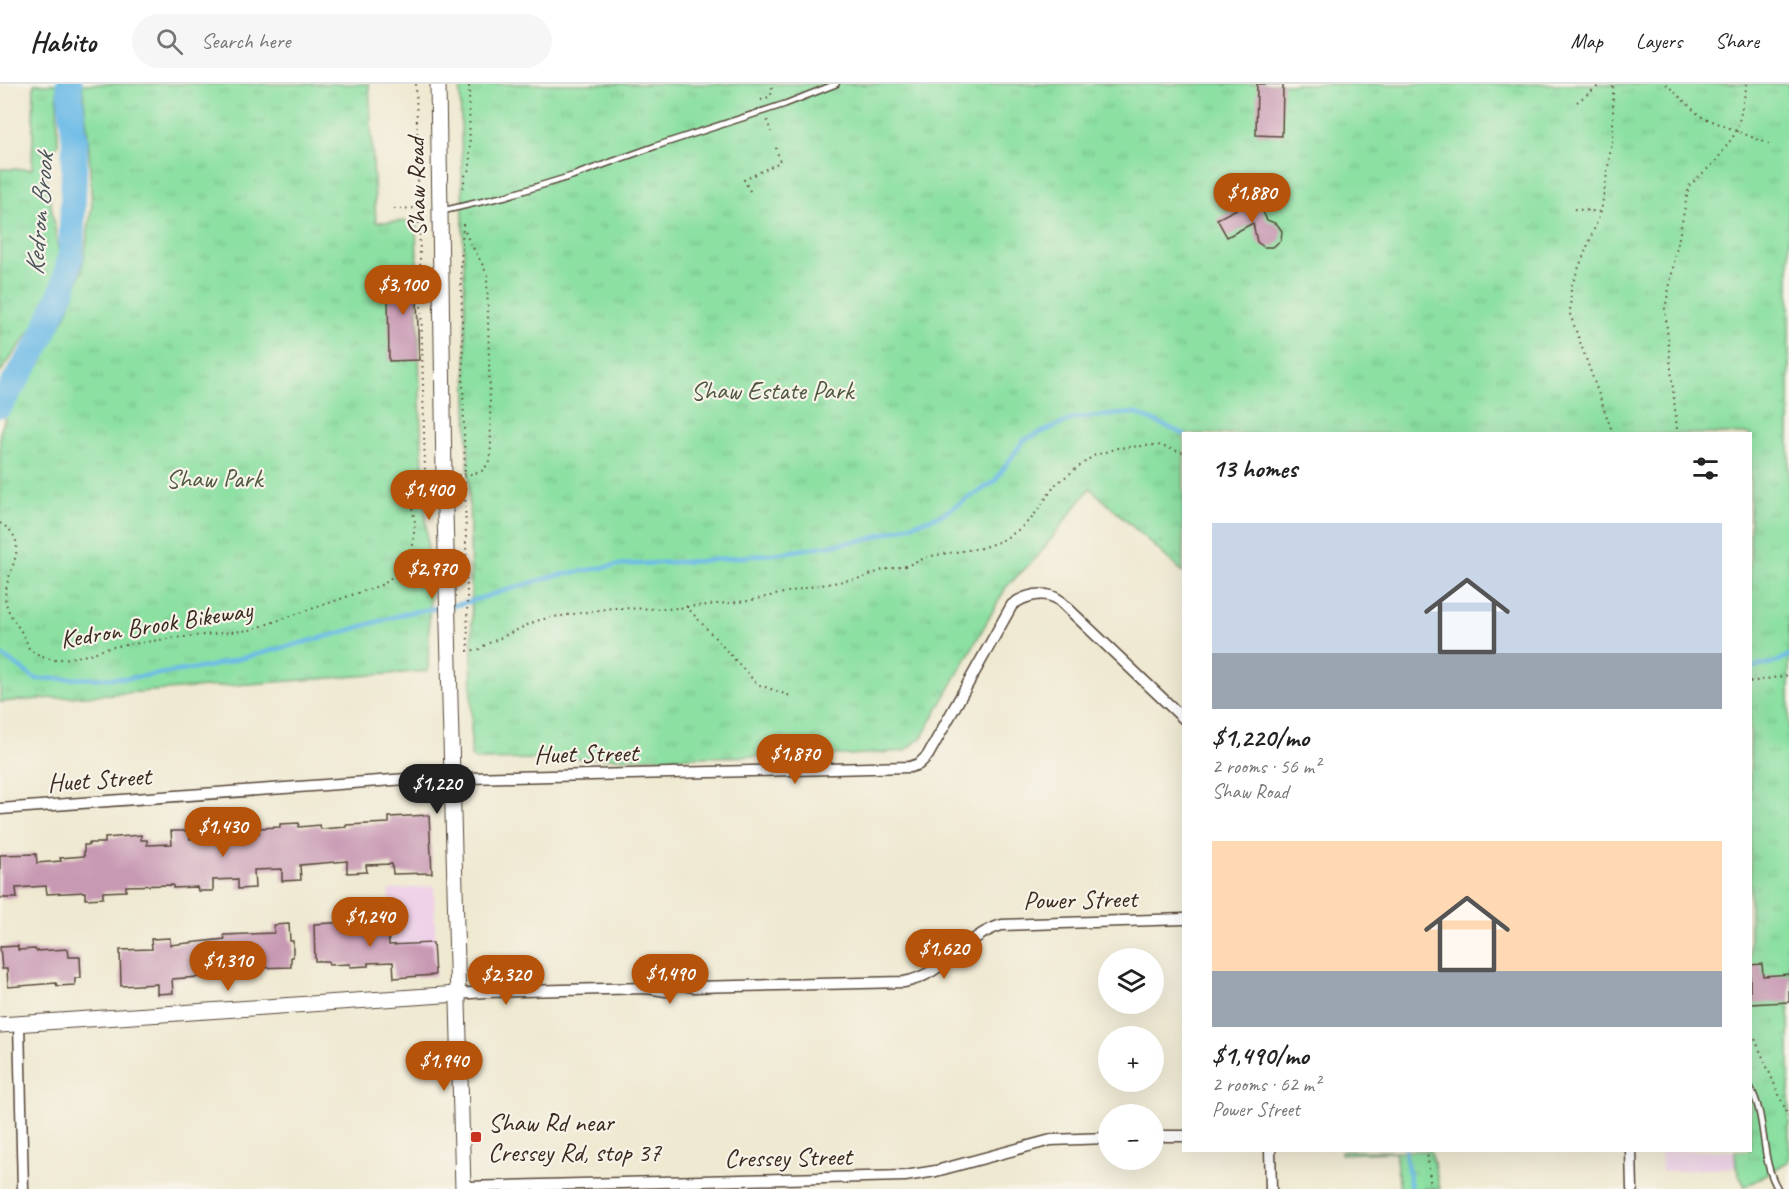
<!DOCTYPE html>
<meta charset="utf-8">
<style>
:root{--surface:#fff;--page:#f6f6f6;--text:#222;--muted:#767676;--line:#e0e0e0;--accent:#b45309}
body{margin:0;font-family:Caveat,sans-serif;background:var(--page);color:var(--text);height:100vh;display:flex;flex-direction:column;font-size:22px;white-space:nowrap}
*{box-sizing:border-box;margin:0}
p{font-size:20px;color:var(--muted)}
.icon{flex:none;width:33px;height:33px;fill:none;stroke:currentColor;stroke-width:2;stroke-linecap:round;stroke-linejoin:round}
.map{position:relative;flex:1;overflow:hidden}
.drawer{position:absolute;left:1182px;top:348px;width:570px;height:720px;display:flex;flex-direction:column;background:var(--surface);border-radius:0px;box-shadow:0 6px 24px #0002}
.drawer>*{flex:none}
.tools{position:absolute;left:1098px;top:864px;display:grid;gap:12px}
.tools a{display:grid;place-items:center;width:66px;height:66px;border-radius:50%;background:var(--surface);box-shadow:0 6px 24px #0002;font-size:30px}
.price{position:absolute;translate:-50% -51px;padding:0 14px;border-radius:21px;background:var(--accent);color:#fff;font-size:20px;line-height:39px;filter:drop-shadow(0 2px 3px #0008)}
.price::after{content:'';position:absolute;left:50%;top:36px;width:18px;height:14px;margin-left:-9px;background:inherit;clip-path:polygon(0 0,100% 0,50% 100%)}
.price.active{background:#222;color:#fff}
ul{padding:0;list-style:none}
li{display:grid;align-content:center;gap:12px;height:318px;padding:0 30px}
li span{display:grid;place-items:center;height:186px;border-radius:0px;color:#555}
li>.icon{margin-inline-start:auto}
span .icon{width:108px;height:108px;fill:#fffc;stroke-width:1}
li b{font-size:26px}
h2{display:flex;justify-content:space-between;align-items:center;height:72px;padding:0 30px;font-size:26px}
header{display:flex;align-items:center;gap:36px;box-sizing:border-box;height:84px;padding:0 30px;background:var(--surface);border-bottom:2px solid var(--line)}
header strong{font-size:28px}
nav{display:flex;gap:33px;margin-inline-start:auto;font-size:21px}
.search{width:420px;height:54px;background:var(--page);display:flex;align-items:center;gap:15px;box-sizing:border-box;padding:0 21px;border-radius:33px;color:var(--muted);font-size:22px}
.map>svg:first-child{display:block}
.built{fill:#eed0e8}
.park{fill:url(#park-tufts);stroke:#638560;stroke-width:1.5}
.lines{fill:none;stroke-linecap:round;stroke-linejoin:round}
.stream{stroke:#6dbbe7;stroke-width:4.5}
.river{stroke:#6dbbe7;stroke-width:26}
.building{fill:#c899b3}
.lane-casing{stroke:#564739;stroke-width:8}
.street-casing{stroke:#564739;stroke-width:13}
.secondary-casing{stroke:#564739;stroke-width:17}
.path{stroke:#564739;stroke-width:2;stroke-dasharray:1.5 4.5;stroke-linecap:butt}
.lane{stroke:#fff;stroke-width:5}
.street{stroke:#fff;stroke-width:10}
.secondary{stroke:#fff;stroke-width:15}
.poi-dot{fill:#c8321e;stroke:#f7f3e8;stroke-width:2}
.labels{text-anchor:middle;stroke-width:4.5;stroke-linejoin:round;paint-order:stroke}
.street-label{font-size:26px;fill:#3b2a1e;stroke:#f7f3e8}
.park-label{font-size:26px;fill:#4f583f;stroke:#f7f3e8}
.poi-label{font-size:26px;fill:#3b2a1e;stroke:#f7f3e8;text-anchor:start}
.water-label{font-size:27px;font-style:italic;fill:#4a565a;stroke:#f7f3e8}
</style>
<header>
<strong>Habito</strong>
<div class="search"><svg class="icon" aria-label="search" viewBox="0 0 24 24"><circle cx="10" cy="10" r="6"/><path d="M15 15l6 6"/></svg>Search here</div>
<nav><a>Map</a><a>Layers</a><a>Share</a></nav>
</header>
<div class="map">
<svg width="1789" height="1105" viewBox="0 0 1789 1105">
<defs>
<pattern id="park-tufts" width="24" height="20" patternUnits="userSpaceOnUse" patternTransform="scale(1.5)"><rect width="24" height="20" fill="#8be0a2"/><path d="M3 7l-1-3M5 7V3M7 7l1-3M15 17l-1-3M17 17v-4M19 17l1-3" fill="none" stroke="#79c08b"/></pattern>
</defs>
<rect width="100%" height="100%" fill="#f7f3e8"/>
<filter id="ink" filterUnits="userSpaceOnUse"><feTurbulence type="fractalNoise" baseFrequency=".0167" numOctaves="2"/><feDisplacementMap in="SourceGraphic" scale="12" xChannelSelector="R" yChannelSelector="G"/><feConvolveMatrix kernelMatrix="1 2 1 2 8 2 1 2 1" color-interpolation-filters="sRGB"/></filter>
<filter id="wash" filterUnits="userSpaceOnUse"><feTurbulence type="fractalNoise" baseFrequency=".008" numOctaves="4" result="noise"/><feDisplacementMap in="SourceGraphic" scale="24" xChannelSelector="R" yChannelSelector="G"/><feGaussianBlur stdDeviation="1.35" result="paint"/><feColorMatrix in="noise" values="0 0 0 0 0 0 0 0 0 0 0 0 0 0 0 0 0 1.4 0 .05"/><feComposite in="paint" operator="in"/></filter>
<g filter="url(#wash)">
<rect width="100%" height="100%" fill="#efe9d1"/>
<!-- built -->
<g class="built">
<path d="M434,802L436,889L434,892L393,894L389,806Z"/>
<path d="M1661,1067H1735L1736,1083L1662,1088Z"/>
</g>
<!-- park -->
<g class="park">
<path d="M34,0H57L58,60L45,85L62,186L50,220L0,289V85H32Z"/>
<path d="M82,0H369L376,138L416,137L421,349L430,504L428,587L0,618V349L6,331L43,276L69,224L82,185L92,121L88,51Z"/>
<path d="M460,0H1789V1077L1745,1103L1736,1083L1735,1067L1750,1066V350H1184L1183,488L1090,404L1038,472L1007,502L922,653L905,667L852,671L476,676L471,672L472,544Z"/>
<path d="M1341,1067H1431L1440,1105H1400L1395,1068L1341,1070Z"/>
</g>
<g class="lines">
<!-- stream -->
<g class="stream">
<path d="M0,570L36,595L130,594L207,583L333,551L407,529L461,520L554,492L617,481L701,477L781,469L869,455L941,431L994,398L1024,356L1075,334L1135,329L1184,350"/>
<path d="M1750,584L1777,578L1789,571"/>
<path d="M1405,1066L1411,1105"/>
</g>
<!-- river -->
<path class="river" d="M0,321L38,261L63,205L71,171L75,58L69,0"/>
</g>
<g id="blocks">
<!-- building -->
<g class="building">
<path d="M1257,0H1283L1282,52L1256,51Z"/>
<path d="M1256,115L1267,136L1277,140L1282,147L1281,156L1273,163H1264L1257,158L1253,139L1227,153L1217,135Z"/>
<path d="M416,184L419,276L389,277L388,211H392L391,185Z"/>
<path d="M429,731L432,789L393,790L392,780L366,781L367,788L347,789V777L300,781L301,796L282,797V785L254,786L255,804L238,805V795L213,796V807H198L197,803L173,804V801L126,802V807L103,808V814L85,815V808L47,810L46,802L16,804L17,814H0V771L36,770L37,779L61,777L60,774L84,772V761H89V759H105V754L141,751V756H147V761L172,760L171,747H189L190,755L215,753V744L232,743V749H259L258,744L280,743V740L299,739V743L320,741L321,745L346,743V741L389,739V733Z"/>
<path d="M367,831V845L388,844L389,861L433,859L435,891L394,894L393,878L368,879V882L350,883V880L329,881L328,877H315L314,840L349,838V832Z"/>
<path d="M289,840L290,857H293V873H291V883L253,884V889L172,895L173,909L157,910V900L121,902L120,866L152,865L151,855L170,854V861L225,855L224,851L274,849V841Z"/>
<path d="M18,862V866L35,865L36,867L68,865L69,873H80L81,894H75V901L57,902L56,899L8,903L7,885H2L0,863Z"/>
<path d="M1762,880L1763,892L1789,890V918L1750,920V881Z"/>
</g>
</g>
</g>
<g filter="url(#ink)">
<use href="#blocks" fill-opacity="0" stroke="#564739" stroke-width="1.5"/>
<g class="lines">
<defs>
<g id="lane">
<path d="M442,127L506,112L572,92L656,62L785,20L836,0"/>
<path d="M1750,1003C1768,1035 1759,1074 1778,1105"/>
</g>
<g id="street">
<path d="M0,725L434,693L470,694L910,683L919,680L928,671L1012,521C1025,511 1045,506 1059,516L1184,635"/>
<path d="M458,910L485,908L647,904L666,907L678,900L694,903L904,898C943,892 965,851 1002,841L1184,835"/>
<path d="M19,940L23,1105"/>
<path d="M1154,1052H1184"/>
<path d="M1270,1066L1271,1105"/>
<path d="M1631,1066L1632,1105"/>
<path d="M463,1103L905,1092L936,1087L1051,1056L1108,1054"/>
</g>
<g id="secondary">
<path d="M438,0L444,391L463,1105"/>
<path d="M0,941L458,910"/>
</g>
</defs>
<!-- lane casing -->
<use href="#lane" class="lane-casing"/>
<!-- street casing -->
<use href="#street" class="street-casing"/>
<!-- secondary casing -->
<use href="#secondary" class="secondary-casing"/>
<!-- path -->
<g class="path">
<path d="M416,0L425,390L427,421L430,424"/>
<path d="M1666,0L1700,32L1769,60"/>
<path d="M761,16L771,12L772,0"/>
<path d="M1577,18L1601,0"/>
<path d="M767,36L771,48"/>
<path d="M463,104L465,92L470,84L469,0"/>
<path d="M750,107L744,96L780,78L775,60"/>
<path d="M394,125L419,124"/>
<path d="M1574,125L1601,128"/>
<path d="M463,140L461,180L468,567L480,565L485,561L536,537L548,534L612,524L667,525L748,517L810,503L861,494L883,486L906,482L930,472L981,464L1001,457L1017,447L1032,434L1056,400L1093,372L1117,364L1142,362L1158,361L1184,369"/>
<path d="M1613,350L1570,230L1571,203L1601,128L1613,51V0"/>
<path d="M1674,350L1677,345L1665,225L1689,102L1716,77L1737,47L1747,0"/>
<path d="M458,391L473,390L484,386L489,377L491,363L487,191C481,174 469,161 464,144"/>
<path d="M0,439C37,460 0,490 6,519C10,536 24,546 29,565L39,572L55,576L83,572L112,563L166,555L250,546L384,500L405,481L412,471L415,438L411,418L403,406L404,399C412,393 419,390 428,390"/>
<path d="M686,522L757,600L793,613"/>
<path d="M1750,598L1789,591"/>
<path d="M1750,952L1755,955L1789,1034"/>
<path d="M1427,1066L1431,1105"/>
</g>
<!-- lane -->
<use href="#lane" class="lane"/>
<!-- street -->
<use href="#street" class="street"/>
<!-- secondary -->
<use href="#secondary" class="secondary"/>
</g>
</g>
<!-- markers -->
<rect class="poi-dot" x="470" y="1047" width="12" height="12" rx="3"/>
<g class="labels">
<!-- street labels -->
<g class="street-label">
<text transform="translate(416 103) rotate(-91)" y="9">Shaw Road</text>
<text transform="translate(156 540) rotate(-9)" y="9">Kedron Brook Bikeway</text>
<text transform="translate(586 669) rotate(-1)" y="9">Huet Street</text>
<text transform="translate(99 695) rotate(-4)" y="9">Huet Street</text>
<text transform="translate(1080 815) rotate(-1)" y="9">Power Street</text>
<text transform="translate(788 1073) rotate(-1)" y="9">Cressey Street</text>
</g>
<!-- park labels -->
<g class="park-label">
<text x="772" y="315">Shaw Estate Park</text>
<text x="214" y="403">Shaw Park</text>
</g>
<!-- poi labels -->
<g class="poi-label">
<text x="488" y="1047">Shaw Rd near<tspan x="488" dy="30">Cressey Rd, stop 37</tspan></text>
</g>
<!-- water labels -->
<g class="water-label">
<text transform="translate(39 130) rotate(-85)" y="9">Kedron Brook</text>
</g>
</g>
</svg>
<div class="tools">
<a><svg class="icon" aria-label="layers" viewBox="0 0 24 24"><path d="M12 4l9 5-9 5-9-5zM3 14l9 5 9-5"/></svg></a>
<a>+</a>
<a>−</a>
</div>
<b class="price" style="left:1252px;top:140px">$1,880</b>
<b class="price" style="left:403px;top:232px">$3,100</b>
<b class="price" style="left:429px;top:437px">$1,400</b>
<b class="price" style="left:432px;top:516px">$2,970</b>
<b class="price" style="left:795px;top:701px">$1,870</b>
<b class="price active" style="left:437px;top:731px">$1,220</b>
<b class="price" style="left:223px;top:774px">$1,430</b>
<b class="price" style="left:370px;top:864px">$1,240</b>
<b class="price" style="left:944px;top:896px">$1,620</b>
<b class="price" style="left:228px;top:908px">$1,310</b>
<b class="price" style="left:670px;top:921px">$1,490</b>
<b class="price" style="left:506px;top:922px">$2,320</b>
<b class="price" style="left:444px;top:1008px">$1,940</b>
<section class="drawer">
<h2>13 homes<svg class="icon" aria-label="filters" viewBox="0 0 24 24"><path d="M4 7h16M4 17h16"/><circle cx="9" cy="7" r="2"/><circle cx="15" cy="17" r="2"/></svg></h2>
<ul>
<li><span style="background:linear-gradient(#c9d6e8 70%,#9aa5b1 0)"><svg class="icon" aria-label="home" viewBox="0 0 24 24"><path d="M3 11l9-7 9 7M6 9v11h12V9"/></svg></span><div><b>$1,220/mo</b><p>2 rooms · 56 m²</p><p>Shaw Road</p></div></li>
<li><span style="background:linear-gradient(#ffd9b3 70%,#9aa5b1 0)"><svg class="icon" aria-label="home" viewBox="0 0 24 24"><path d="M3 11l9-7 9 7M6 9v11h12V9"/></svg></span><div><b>$1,490/mo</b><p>2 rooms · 62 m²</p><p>Power Street</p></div></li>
</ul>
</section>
</div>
